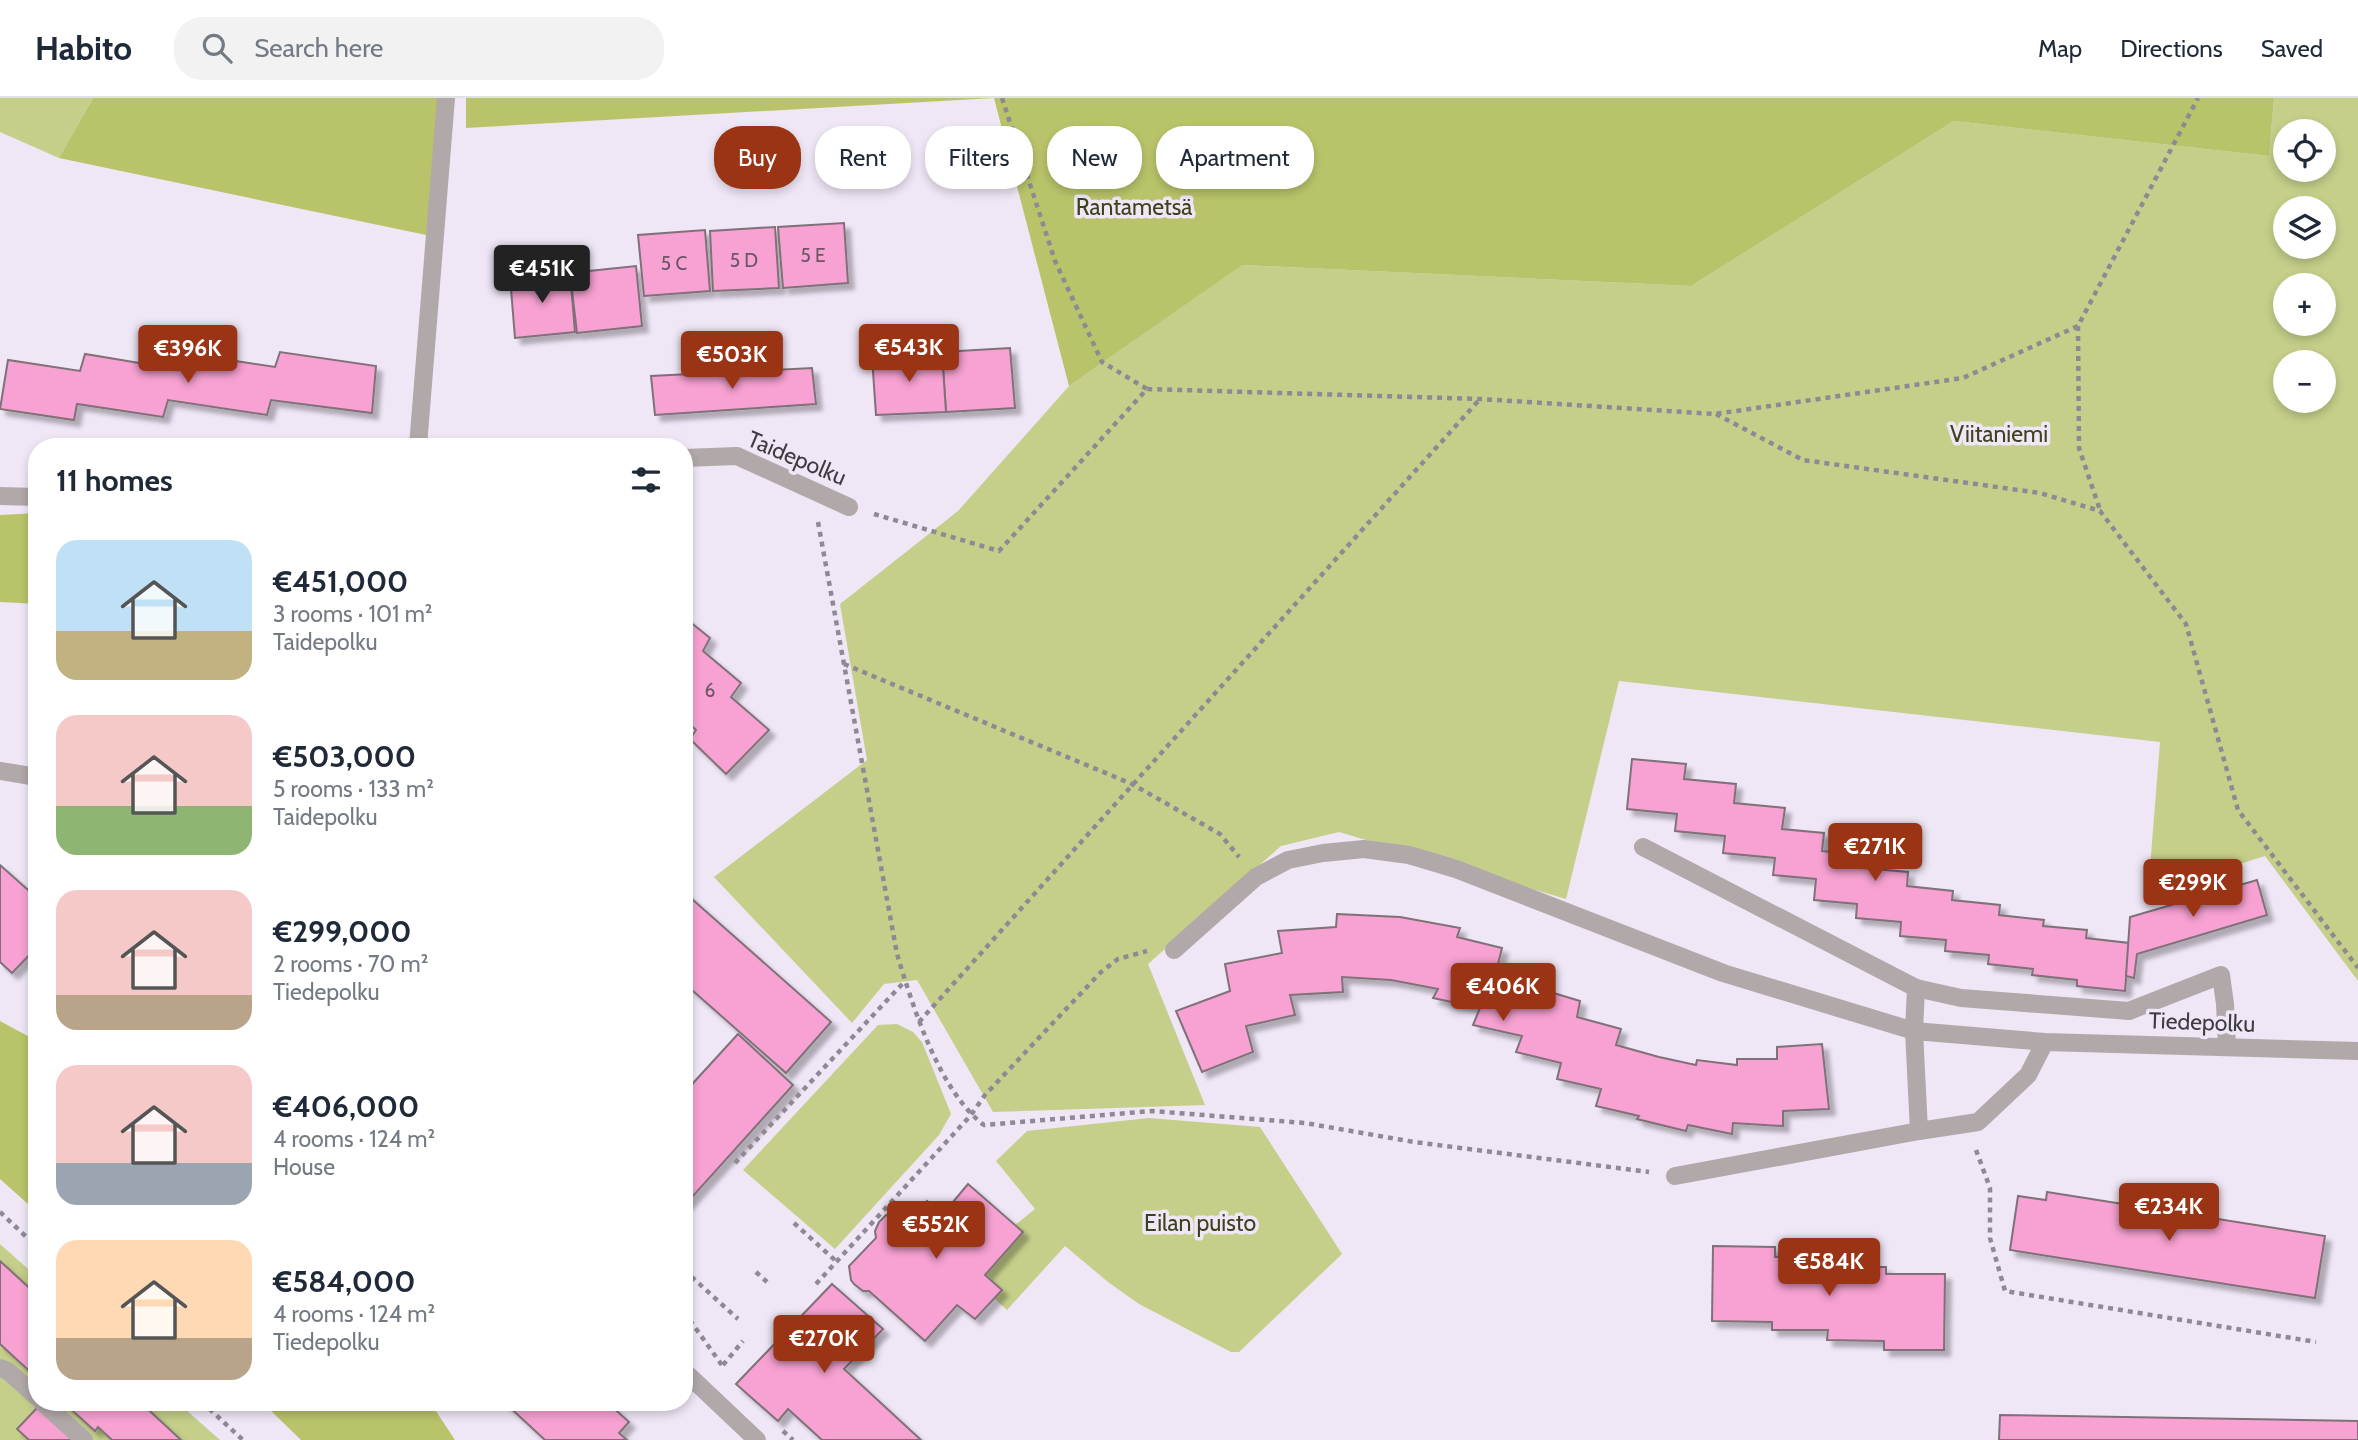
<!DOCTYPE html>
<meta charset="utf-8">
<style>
:root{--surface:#fff;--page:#f2f2f3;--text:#1f2937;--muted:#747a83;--line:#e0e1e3;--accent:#9b3414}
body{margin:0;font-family:Cabin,sans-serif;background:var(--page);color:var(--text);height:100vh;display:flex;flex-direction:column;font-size:26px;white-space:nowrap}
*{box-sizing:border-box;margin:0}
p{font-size:23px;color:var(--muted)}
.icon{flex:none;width:38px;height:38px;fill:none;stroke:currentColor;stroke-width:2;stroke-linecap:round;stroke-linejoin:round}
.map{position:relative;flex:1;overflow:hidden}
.panel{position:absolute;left:28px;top:340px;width:665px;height:973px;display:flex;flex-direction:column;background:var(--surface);border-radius:28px;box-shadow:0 4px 10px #0003}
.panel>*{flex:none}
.banner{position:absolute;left:714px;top:28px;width:665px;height:63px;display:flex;gap:14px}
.controls{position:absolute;left:2273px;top:21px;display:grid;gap:14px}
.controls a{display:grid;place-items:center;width:63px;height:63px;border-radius:50%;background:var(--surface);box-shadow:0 4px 10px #0003;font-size:35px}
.price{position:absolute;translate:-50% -60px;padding:0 16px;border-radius:7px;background:var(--accent);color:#fff;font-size:23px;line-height:46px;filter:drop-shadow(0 2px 4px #0008)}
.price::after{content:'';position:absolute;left:50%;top:42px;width:21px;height:16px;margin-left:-10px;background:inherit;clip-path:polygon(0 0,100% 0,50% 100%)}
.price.on{background:#222;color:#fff}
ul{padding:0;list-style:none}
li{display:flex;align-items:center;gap:21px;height:175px;padding:0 28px}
li span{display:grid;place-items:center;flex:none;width:196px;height:140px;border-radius:21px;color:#555}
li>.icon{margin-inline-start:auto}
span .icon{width:84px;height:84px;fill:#fffc;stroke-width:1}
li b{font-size:30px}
h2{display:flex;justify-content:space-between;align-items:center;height:84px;padding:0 28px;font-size:30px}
.pill{padding:0 24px;border-radius:28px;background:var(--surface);box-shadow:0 4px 10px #0003;font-size:24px;line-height:63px}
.pill.on{background:var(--accent);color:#fff}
header{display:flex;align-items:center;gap:42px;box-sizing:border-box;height:98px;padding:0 35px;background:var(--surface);border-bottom:2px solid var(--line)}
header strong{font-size:33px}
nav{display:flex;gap:38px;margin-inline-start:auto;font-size:24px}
.search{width:490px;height:63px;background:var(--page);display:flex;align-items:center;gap:18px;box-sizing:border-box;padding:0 24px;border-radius:28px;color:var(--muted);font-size:26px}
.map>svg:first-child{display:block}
.green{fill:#c5cf8a;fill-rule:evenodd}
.forest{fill:#b9c46a}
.building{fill:#f7a2d2;stroke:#807179;stroke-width:2;filter:url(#shadow)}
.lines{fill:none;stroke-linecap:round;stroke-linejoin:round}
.path{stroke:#8f8993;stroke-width:4.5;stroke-dasharray:5 5;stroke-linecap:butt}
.service{stroke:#b1a8a9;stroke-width:18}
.minor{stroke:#b1a8a9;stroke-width:18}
.labels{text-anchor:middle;stroke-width:7;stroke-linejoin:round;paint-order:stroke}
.number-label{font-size:19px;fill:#6c5565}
.park-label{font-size:23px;fill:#3d421c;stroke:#efe7f6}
.street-label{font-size:23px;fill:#3e3b41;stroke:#efe7f6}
</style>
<header>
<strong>Habito</strong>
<div class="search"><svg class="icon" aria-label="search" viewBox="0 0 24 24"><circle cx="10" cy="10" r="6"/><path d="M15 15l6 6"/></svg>Search here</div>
<nav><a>Map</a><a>Directions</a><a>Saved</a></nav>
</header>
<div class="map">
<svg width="2358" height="1342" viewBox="0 0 2358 1342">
<defs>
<filter id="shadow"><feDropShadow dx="6" dy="6" stdDeviation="2" flood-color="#0004"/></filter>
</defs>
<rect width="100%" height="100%" fill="#efe7f6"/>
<!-- green -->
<g class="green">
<path d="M0,0H93L59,60L0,34Z"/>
<path d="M2274,0H2358V883L2265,758L2148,795L2160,644L1619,583L1566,801L1339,734L1281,748L1148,866L1205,1007L993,1014L917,882L884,886L852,925L714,779L867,662L840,506L958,413L1069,288L1241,167L1691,188L1954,23L2269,58ZM2286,33H2324V72H2286ZM2286,110H2324V149H2286ZM2286,187H2324V226H2286ZM2286,264H2324V303H2286Z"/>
<path d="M897,926L913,934L922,944L951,1016L939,1037L835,1151L743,1072L878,927Z"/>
<path d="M1149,1020L1260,1029L1342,1156L1239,1254H1231L1139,1206L1108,1184L1065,1148L1007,1212L994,1200L1002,1191L985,1177L1015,1127L1035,1111L996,1063L1027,1033Z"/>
<path d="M0,1146L37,1179V1304H177L220,1342H0Z"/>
</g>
<!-- forest -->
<g class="forest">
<path d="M93,0H448L431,138L59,60Z"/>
<path d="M466,0H2274L2269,58L1954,23L1691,188L1242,167L1069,288L994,0L466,30Z"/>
<path d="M37,415V506L0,504V417Z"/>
<path d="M0,923L37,943V1114L0,1081Z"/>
<path d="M262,1304H430L455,1342H301Z"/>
</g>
<!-- building -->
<g class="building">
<path d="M844,125L848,185L783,190L778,129Z"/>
<path d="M775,129L779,190L713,193L710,133Z"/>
<path d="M705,132L710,193L644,198L638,137Z"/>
<path d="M636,168L642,228L577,235L570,175Z"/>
<path d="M570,175L575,234L515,240L510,179Z"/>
<path d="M1010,250L1015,310L946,314L942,254Z"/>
<path d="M177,254L275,269L280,254L376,268L372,315L271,302L267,317L168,302L163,319L77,306L74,322L0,311L8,262L80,273L85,256L169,270Z"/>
<path d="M942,254L946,314L876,317L872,259Z"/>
<path d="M812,270L816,306L655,317L651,278Z"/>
<path d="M684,519L710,540L703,553L741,585L731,599L769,632L726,676L690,641L696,632L684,621Z"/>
<path d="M1632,661L1686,666L1684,681L1736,686L1734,705L1785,710L1782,731L1824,735L1822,753L1866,757L1864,770L1908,774L1907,788L1953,793L1952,802L2000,807L1999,817L2044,822L2043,828L2087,832L2086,840L2129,845L2125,893L2077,888V882L2032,877L2033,871L1988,866L1989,857L1945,853L1946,842L1900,838L1901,824L1856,820L1857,806L1814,802L1816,781L1773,777L1775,760L1723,755L1725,738L1675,733L1677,716L1627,711Z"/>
<path d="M0,767L37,800V849L12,875L0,864Z"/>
<path d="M2257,782L2267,817L2137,856L2134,880L2126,878L2130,819Z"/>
<path d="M684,794L831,924L786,975L684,885Z"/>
<path d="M1337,816L1400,819L1460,830L1457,839L1502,850L1498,866L1542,877L1537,890L1580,903L1577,919L1621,931L1616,947L1659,959L1696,967L1697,962L1737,967V961H1777V949L1822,946L1829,1011L1783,1013V1028L1733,1025L1732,1036L1688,1027L1686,1033L1637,1021L1639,1018L1596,1008L1601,991L1557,981L1561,965L1516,954L1522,938L1473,927L1480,910L1433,900L1438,891L1391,882L1342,879L1343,894L1290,897L1295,917L1246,928L1253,954L1202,974L1176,913L1230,893L1225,866L1282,855L1278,833L1336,829Z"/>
<path d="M738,936L793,987L684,1108V995Z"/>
<path d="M968,1086L1023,1134L985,1177L1002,1192L975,1221L957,1207L925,1243L869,1193H863L854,1186L851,1182L849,1168L876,1140L875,1133L879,1124L886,1117L904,1120L908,1125L927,1103L943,1116Z"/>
<path d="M2047,1094L2325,1138L2315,1200L2010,1152L2018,1098L2046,1102Z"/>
<path d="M1713,1148L1775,1149V1159H1832V1169H1886V1176H1945L1944,1252H1884V1243L1827,1242L1828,1232H1772V1224L1712,1223Z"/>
<path d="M0,1163L37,1197V1280L0,1246Z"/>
<path d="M832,1186L883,1231L844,1271L921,1342H822L788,1311L778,1323L736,1286Z"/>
<path d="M63,1304H140L181,1342H112L98,1329L95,1333Z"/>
<path d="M504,1304H607L629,1324L619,1335L627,1342H545Z"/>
<path d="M38,1309L74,1342H29L17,1331Z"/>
<path d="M2000,1317L2358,1323V1342H1999Z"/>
</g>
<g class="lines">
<!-- path -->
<g class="path">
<path d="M1002,0L1055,163L1102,264L1147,291"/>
<path d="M2078,228L2079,350L2100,412"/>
<path d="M1716,316L1803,362L2040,395L2100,413L2186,526L2238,712L2358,870"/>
<path d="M874,416L999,453L1147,291L1481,301L1715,316L1963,280L2078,228L2198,0"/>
<path d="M818,424L897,856C913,909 939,993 984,1027L1152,1013L1305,1025L1414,1044L1649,1074"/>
<path d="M844,566L1132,686L1220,736L1239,759"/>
<path d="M919,924L1480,301"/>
<path d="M1976,1052L1990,1090V1140L2005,1193L2316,1244"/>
<path d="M735,1065L905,883"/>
<path d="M0,1114L37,1149"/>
<path d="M794,1125L837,1164"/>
<path d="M684,1172L738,1221"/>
<path d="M756,1174L767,1184"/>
<path d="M816,1186L971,1017L985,997L1101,874L1118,861L1147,853"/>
<path d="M684,1214L724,1270"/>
<path d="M723,1267L743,1243"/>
<path d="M202,1304L243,1342"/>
<path d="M783,1333L793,1342"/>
</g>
<!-- service -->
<g class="service">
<path d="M418,348L446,0"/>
<path d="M1174,852L1256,779L1288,762L1323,755L1364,751L1409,757L1456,771L1723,875L1914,933L1916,890L1643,749"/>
<path d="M1916,890L1961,900L2129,913L2221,877L2225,906L2227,949"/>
<path d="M1675,1078L1919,1033"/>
<path d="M0,1270L8,1273L37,1299"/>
<path d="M42,1304L84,1342"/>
</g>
<!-- minor -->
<g class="minor">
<path d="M684,360L737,358L849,409"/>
<path d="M0,398L37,399"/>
<path d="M0,673L37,679"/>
<path d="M2045,944L2028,977L1978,1024L1919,1033L1914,933L2045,944L2358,953"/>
<path d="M684,1273L757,1342"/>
</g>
</g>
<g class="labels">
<!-- number labels -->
<g class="number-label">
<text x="813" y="164">5 E</text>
<text x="744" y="169">5 D</text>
<text x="674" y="172">5 C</text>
<text x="710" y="599">6</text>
</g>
<!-- park labels -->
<g class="park-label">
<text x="1134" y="117">Rantametsä</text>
<text x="1999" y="344">Viitaniemi</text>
<text x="1200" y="1133">Eilan puisto</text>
</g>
<!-- street labels -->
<g class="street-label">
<text transform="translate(797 360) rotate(23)" y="8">Taidepolku</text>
<text transform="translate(2202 924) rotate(2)" y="8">Tiedepolku</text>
</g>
</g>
</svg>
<div class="controls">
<a><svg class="icon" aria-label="locate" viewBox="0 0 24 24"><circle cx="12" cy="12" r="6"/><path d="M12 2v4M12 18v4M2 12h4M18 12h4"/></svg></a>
<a><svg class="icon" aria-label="layers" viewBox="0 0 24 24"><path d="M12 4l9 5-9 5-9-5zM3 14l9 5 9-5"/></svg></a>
<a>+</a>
<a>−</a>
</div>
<b class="price on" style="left:542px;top:207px">€451K</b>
<b class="price" style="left:909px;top:286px">€543K</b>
<b class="price" style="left:188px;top:287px">€396K</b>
<b class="price" style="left:732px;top:293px">€503K</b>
<b class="price" style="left:1875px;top:785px">€271K</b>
<b class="price" style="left:2193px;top:821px">€299K</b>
<b class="price" style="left:1503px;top:925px">€406K</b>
<b class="price" style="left:2169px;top:1145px">€234K</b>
<b class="price" style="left:936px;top:1163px">€552K</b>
<b class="price" style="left:1829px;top:1200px">€584K</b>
<b class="price" style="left:824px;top:1277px">€270K</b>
<div class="banner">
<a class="pill on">Buy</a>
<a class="pill">Rent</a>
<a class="pill">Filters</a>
<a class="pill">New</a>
<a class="pill">Apartment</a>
</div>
<section class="panel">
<h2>11 homes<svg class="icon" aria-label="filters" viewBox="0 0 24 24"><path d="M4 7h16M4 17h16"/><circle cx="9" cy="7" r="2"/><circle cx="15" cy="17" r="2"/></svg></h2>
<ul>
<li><span style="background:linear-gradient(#bfe0f5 65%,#c2b280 0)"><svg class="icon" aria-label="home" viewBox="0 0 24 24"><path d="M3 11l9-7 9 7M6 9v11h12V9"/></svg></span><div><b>€451,000</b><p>3 rooms · 101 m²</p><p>Taidepolku</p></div></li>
<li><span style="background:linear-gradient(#f6c9c9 65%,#8fb573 0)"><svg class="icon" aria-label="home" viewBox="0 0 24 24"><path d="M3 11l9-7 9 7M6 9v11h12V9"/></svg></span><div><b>€503,000</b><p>5 rooms · 133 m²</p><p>Taidepolku</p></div></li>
<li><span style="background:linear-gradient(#f6c9c9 75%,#b9a48a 0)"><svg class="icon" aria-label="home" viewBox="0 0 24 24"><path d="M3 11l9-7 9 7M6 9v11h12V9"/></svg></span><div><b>€299,000</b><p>2 rooms · 70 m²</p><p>Tiedepolku</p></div></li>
<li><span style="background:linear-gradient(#f6c9c9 70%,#9aa5b1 0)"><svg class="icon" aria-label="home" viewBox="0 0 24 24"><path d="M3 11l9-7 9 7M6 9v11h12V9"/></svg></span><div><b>€406,000</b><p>4 rooms · 124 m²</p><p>House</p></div></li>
<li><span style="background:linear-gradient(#ffd9b3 70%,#b9a48a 0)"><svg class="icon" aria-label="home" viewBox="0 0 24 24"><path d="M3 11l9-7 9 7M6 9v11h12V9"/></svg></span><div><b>€584,000</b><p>4 rooms · 124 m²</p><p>Tiedepolku</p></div></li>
</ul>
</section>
</div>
